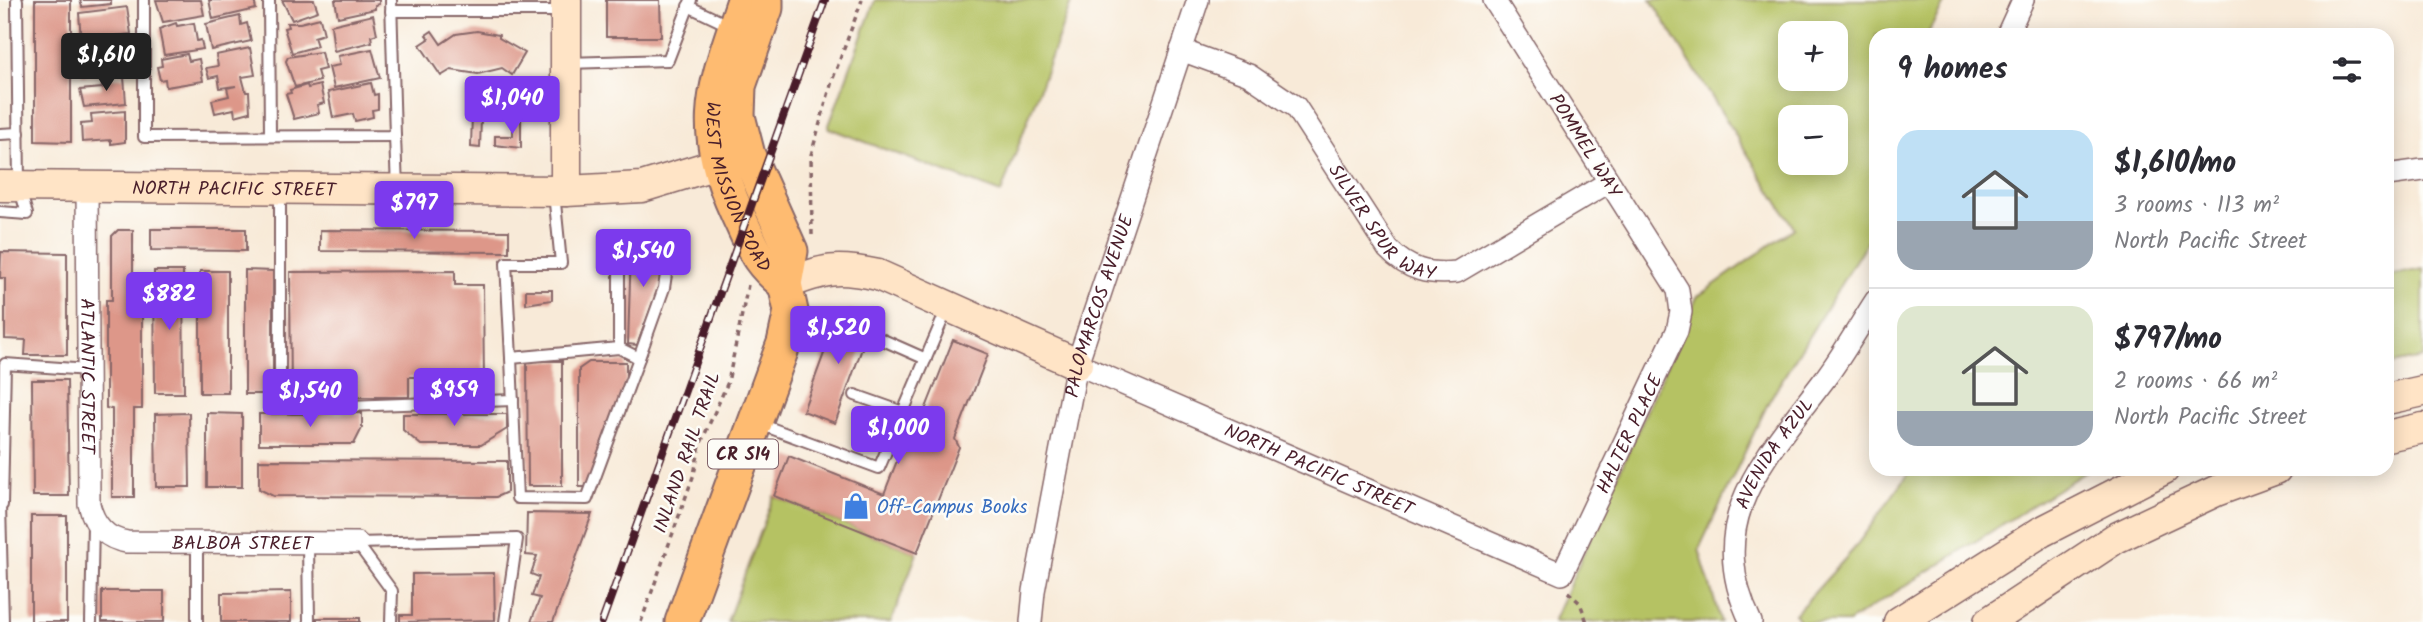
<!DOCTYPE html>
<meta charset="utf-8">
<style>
:root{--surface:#fff;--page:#f2f2f3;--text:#2b2b33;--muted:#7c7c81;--line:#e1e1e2;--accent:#7c3aed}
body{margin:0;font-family:Kalam,sans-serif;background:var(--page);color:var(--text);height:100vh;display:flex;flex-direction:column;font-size:26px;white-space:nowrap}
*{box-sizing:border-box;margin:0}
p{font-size:23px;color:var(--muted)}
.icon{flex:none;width:38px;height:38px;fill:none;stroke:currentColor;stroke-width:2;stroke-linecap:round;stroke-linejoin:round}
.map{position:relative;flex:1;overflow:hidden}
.panel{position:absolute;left:1869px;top:28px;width:525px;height:448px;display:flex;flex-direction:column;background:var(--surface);border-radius:21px;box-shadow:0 4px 18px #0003}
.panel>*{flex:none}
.buttons{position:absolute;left:1778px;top:21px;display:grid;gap:14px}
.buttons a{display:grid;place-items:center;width:70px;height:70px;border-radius:14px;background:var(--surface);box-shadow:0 4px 18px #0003;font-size:35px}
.price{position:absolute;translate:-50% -60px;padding:0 16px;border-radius:7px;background:var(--accent);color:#fff;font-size:23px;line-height:46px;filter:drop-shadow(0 2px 4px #0008)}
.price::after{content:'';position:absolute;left:50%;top:42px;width:21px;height:16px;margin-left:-10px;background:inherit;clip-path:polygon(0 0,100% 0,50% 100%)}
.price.active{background:#222;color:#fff}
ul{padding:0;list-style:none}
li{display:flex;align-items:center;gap:21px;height:175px;padding:0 28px}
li+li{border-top:2px solid var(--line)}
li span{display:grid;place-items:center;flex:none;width:196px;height:140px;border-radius:21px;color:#555}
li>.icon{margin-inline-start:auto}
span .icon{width:84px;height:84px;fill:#fffc;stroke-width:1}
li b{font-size:30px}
h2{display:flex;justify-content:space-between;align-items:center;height:84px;padding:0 28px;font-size:30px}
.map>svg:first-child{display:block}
.green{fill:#b5c264;stroke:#807048;stroke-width:2;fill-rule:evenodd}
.building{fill:#dd9789}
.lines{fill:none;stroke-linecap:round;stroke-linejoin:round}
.lane-casing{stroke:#876668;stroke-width:14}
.street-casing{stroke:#876668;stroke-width:24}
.secondary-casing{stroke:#876668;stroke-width:33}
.primary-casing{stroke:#876668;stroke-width:37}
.path{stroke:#876668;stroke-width:3.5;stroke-dasharray:5 5;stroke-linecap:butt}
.lane{stroke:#fff;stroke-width:10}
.street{stroke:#fff;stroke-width:21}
.secondary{stroke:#ffe4c6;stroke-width:30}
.primary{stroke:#febb71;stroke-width:33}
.rail-casing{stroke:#4a1f2b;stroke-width:8}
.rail{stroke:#fdfcf7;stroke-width:5;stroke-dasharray:16;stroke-linecap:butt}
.labels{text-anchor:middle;stroke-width:5;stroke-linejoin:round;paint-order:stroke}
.shield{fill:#fdfcf7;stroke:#806168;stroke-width:2}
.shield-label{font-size:18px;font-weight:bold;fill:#4a1f2b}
.street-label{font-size:19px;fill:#4a1f2b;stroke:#fdfcf7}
.shop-label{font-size:19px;fill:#366cbe;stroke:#fdfcf7;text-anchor:start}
</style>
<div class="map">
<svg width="2423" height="622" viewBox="0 0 2423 622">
<rect width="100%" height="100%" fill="#fdfcf7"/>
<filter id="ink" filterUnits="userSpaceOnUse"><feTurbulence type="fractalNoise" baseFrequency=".0143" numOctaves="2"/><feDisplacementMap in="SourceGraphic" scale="14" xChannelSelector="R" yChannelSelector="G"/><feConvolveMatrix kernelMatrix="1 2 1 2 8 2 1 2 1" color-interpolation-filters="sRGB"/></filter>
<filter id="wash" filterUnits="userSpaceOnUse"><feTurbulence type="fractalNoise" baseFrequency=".00686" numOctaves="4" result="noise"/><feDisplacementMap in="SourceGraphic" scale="28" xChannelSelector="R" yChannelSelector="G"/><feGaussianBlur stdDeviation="1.57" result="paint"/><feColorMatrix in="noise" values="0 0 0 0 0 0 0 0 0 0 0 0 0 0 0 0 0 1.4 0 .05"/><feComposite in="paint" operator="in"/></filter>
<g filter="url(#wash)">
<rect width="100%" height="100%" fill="#f8ead8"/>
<!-- green -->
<g class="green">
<path d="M875,0H1072L1001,193L828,128Z"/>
<path d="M1651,0H1946L1927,35H1876V227L1769,401L1699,549L1721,622H1553L1697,297L1794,228ZM1790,33H1836V79H1790ZM1790,117H1836V163H1790Z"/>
<path d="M2423,269V358L2387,365V276Z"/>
<path d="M1912,469H2090L1848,622H1799L1795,614L1853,550Z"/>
<path d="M774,496L917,553L891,622H727Z"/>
</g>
<g id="blocks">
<!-- building -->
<g class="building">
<path d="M35,0H71V142L35,141Z"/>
<path d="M80,0H111V4L82,7Z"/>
<path d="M156,0H201L204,15L163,22Z"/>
<path d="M209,0H254L256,9L213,19Z"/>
<path d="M282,0H314L318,11L292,20Z"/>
<path d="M335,0H379V4L375,5V9L338,17Z"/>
<path d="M606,0H660L661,37H606Z"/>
<path d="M127,7L131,34L81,40L79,13Z"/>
<path d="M373,15L377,34L371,36L372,42L334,51L331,25Z"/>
<path d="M240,16L241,25L247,23L251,41L211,50L206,24Z"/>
<path d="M320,18L324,34L314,37L317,46L292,53L284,28L288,27L287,23H300Z"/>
<path d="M176,23L177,26L194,23L197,41L201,40L203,49L164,55L159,29Z"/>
<path d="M432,31L441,44L456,34L477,31L499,35V38L525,53L512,75L502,68L478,74L451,70L441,76L420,45L429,39L426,35Z"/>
<path d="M127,41L130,71L82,76L80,54L93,53L92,45Z"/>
<path d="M250,48L255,75L242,77L246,92H249L250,112L235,116L234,109L215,113L212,100L229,96L227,88L236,86L220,88L218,76L209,78L206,68L218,66L216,55Z"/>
<path d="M372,49L380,78L334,88L329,67L340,65L338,56Z"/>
<path d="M321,52L325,69L317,71L320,81L295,87L286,61L288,57Z"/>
<path d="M187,54L189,61L199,59L203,81L166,87L165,79L160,80L157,67L162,66L161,59Z"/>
<path d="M124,77L126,103L84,107L80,90L102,88L101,79Z"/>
<path d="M371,83L374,95L378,94V109L372,110L373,117L355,121L353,114L333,118L328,92Z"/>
<path d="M307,85L308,88L320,85L324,103L317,105L319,113L294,119L286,94L291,93L290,90Z"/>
<path d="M501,110L502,117L481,118L480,148L471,147L472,115H481V111Z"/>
<path d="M125,111V142L111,144V140L82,142L81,124L92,123L91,114Z"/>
<path d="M513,116H521V148L495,145V136H513Z"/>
<path d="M151,229H246V251L151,250Z"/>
<path d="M118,230H133V299H142V409H134V497H112V409L106,408V300H112V236Z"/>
<path d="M320,230L509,231V252L320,251Z"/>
<path d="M631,249L655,250L663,257L661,281L637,345L628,344Z"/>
<path d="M1,252L67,253V355H25L26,340L5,339V278H0Z"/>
<path d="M245,270L273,271V394H245Z"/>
<path d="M154,271H183L184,393H155Z"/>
<rect x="200" y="271" width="28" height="122"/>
<path d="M455,271V285H483L484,385H453V377H409V397H291L290,272Z"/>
<path d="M526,290H552V300L526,304Z"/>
<path d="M850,310L873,318L835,423L803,411L837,318Z"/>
<path d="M953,340L988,354L955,439L959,447L917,553L774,496L789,456L884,494L913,420L920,423Z"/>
<path d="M527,361H562V486H528Z"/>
<path d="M589,362H626V380L590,483L586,487H579V369Z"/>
<path d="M32,380H67L69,496H33Z"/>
<path d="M189,413L190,487H156L155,414Z"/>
<path d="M207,413L242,414V487H207Z"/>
<path d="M362,413V428L354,444H259V414Z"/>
<path d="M403,414H507V429L481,445H421L403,430Z"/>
<path d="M259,460L507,461V492L496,497L273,496L259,489Z"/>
<path d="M527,513L592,514L553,622H531L540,598L532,596L539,577L531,574L537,556L526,555Z"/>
<rect x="31" y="516" width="36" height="106"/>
<path d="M494,573L495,620L400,622V615H412V574Z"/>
<rect x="102" y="591" width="62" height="31"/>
<path d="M291,592V622H221V593Z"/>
<rect x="317" y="618" width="43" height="4"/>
</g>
</g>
</g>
<g filter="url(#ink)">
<use href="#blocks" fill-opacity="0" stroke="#876668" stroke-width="2"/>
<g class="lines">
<defs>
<g id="lane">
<path d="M144,0V137L395,136L391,0"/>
<path d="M269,0L270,136"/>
<path d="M688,6L730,26"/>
<path d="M391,11H564"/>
<path d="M567,63L668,60L691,0"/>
<path d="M0,134L19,133"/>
<path d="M395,136L397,189"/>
<path d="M280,192V384L283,400L293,408L513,400"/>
<path d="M554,193L561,263H506L511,358L619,348V244L657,246L668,261L664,288L639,358L619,348"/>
<path d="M0,212L27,214L19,186L17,0"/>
<path d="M874,336L926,359"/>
<path d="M511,358L517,498L587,499L639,358"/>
<path d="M855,395L903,412"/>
<path d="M757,423L879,468L947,309"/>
<path d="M0,505L3,622"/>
<path d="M2,505L5,364L88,370"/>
<path d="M308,543L309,622"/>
<path d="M357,543L517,539L505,622"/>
<path d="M357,543L392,591L391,622"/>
<path d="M91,622L93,523"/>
<path d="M197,622V543"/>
</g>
<g id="street">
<path d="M2007,35L2023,0"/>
<path id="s1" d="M1181,50L1249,75L1296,107L1388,249C1408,270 1429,275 1457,272L1609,182"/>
<path d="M2387,175L2423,170"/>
<path id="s2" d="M87,187L89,504C94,525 106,539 127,542L357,543"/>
<path id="s3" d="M1077,364L1562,574L1677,331L1681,312L1678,290L1494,0"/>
<path id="s4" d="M1031,622L1034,591L1077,364L1198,0"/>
<path id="s5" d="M1751,622C1701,520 1766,457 1824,380C1843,355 1859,326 1876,300"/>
</g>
<g id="secondary">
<path id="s6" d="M0,186L566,191L642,187L717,164"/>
<path d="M566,191V0"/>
<path d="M785,284C826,269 835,266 878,275L1077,364"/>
<path d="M2387,399L2423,391"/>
<path d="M2387,436L2423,428"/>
<path d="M1899,622L2041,532L2164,469"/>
<path d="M1989,622L2116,538L2216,491L2276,469"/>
</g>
<g id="primary">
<path id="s7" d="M744,0C714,90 696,124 738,215C754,249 756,261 785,284"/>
<path d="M682,622L784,343L791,311L785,284L791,251L748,155L738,116L739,86L766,8V0"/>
</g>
</defs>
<!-- lane casing -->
<use href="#lane" class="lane-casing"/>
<!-- street casing -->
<use href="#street" class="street-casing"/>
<!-- secondary casing -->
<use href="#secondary" class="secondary-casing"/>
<!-- primary casing -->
<use href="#primary" class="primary-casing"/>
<!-- path -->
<g class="path">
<path d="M812,235L811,155L832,81L862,0"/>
<path d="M1568,592L1580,603L1587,622"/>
<path d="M641,622L694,474L700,445L728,382L748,285"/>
</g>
<!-- lane -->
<use href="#lane" class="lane"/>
<!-- street -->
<use href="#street" class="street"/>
<!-- secondary -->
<use href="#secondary" class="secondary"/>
<!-- primary -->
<use href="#primary" class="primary"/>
<defs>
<path id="rail" d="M602,622L825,0"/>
</defs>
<!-- rail casing -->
<use href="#rail" class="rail-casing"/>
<!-- rail -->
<use href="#rail" class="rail"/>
</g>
</g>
<!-- icons -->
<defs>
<symbol id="shop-bare" viewBox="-9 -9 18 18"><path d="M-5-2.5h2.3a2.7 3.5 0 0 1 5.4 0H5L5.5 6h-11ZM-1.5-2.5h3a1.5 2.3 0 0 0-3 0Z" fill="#3f7fe0" stroke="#fdfcf7" stroke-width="2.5" paint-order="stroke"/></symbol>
</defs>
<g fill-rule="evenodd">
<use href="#shop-bare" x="837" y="487" width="38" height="38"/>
</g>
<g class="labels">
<!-- shield labels -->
<rect class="shield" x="708" y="439.5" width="70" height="29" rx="5"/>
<g class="shield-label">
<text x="743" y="460">CR S14</text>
</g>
<!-- street labels -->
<g class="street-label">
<text transform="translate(1586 145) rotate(58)" y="7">POMMEL WAY</text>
<text dy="7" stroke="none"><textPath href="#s7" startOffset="196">WEST MISSION ROAD</textPath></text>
<text dy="7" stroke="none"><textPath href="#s6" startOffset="234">NORTH PACIFIC STREET</textPath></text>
<text dy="7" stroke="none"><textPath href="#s1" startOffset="276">SILVER SPUR WAY</textPath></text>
<text dy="7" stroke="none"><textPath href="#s4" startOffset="324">PALOMARCOS AVENUE</textPath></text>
<text dy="7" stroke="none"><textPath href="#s2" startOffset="189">ATLANTIC STREET</textPath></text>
<text dy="7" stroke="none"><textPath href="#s3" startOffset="684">HALTER PLACE</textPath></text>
<text transform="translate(686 452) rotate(-71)" y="7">INLAND RAIL TRAIL</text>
<text dy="7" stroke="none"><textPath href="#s5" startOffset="182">AVENIDA AZUL</textPath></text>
<text dy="7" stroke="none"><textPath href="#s3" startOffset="264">NORTH PACIFIC STREET</textPath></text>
<text dy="7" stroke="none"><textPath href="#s2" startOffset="490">BALBOA STREET</textPath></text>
</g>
<!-- shop labels -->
<g class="shop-label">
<text x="877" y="513">Off-Campus Books</text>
</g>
</g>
</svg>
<div class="buttons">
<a>+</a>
<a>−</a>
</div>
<b class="price active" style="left:106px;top:93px">$1,610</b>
<b class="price" style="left:512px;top:136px">$1,040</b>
<b class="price" style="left:414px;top:241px">$797</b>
<b class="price" style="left:643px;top:289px">$1,540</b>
<b class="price" style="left:169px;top:332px">$882</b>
<b class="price" style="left:838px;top:366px">$1,520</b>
<b class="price" style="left:454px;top:428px">$959</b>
<b class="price" style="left:310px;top:429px">$1,540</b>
<b class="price" style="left:898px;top:466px">$1,000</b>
<section class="panel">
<h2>9 homes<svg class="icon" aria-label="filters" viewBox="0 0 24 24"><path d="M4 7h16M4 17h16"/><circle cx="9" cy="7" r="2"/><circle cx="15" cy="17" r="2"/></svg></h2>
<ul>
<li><span style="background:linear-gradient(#bfe0f5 65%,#9aa5b1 0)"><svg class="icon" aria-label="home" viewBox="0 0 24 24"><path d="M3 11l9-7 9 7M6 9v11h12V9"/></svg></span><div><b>$1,610/mo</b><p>3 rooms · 113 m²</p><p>North Pacific Street</p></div></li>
<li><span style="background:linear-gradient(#dfe7d0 75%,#9aa5b1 0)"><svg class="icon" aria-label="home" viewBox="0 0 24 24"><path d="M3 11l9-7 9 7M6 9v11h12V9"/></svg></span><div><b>$797/mo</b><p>2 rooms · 66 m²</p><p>North Pacific Street</p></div></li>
</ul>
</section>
</div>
